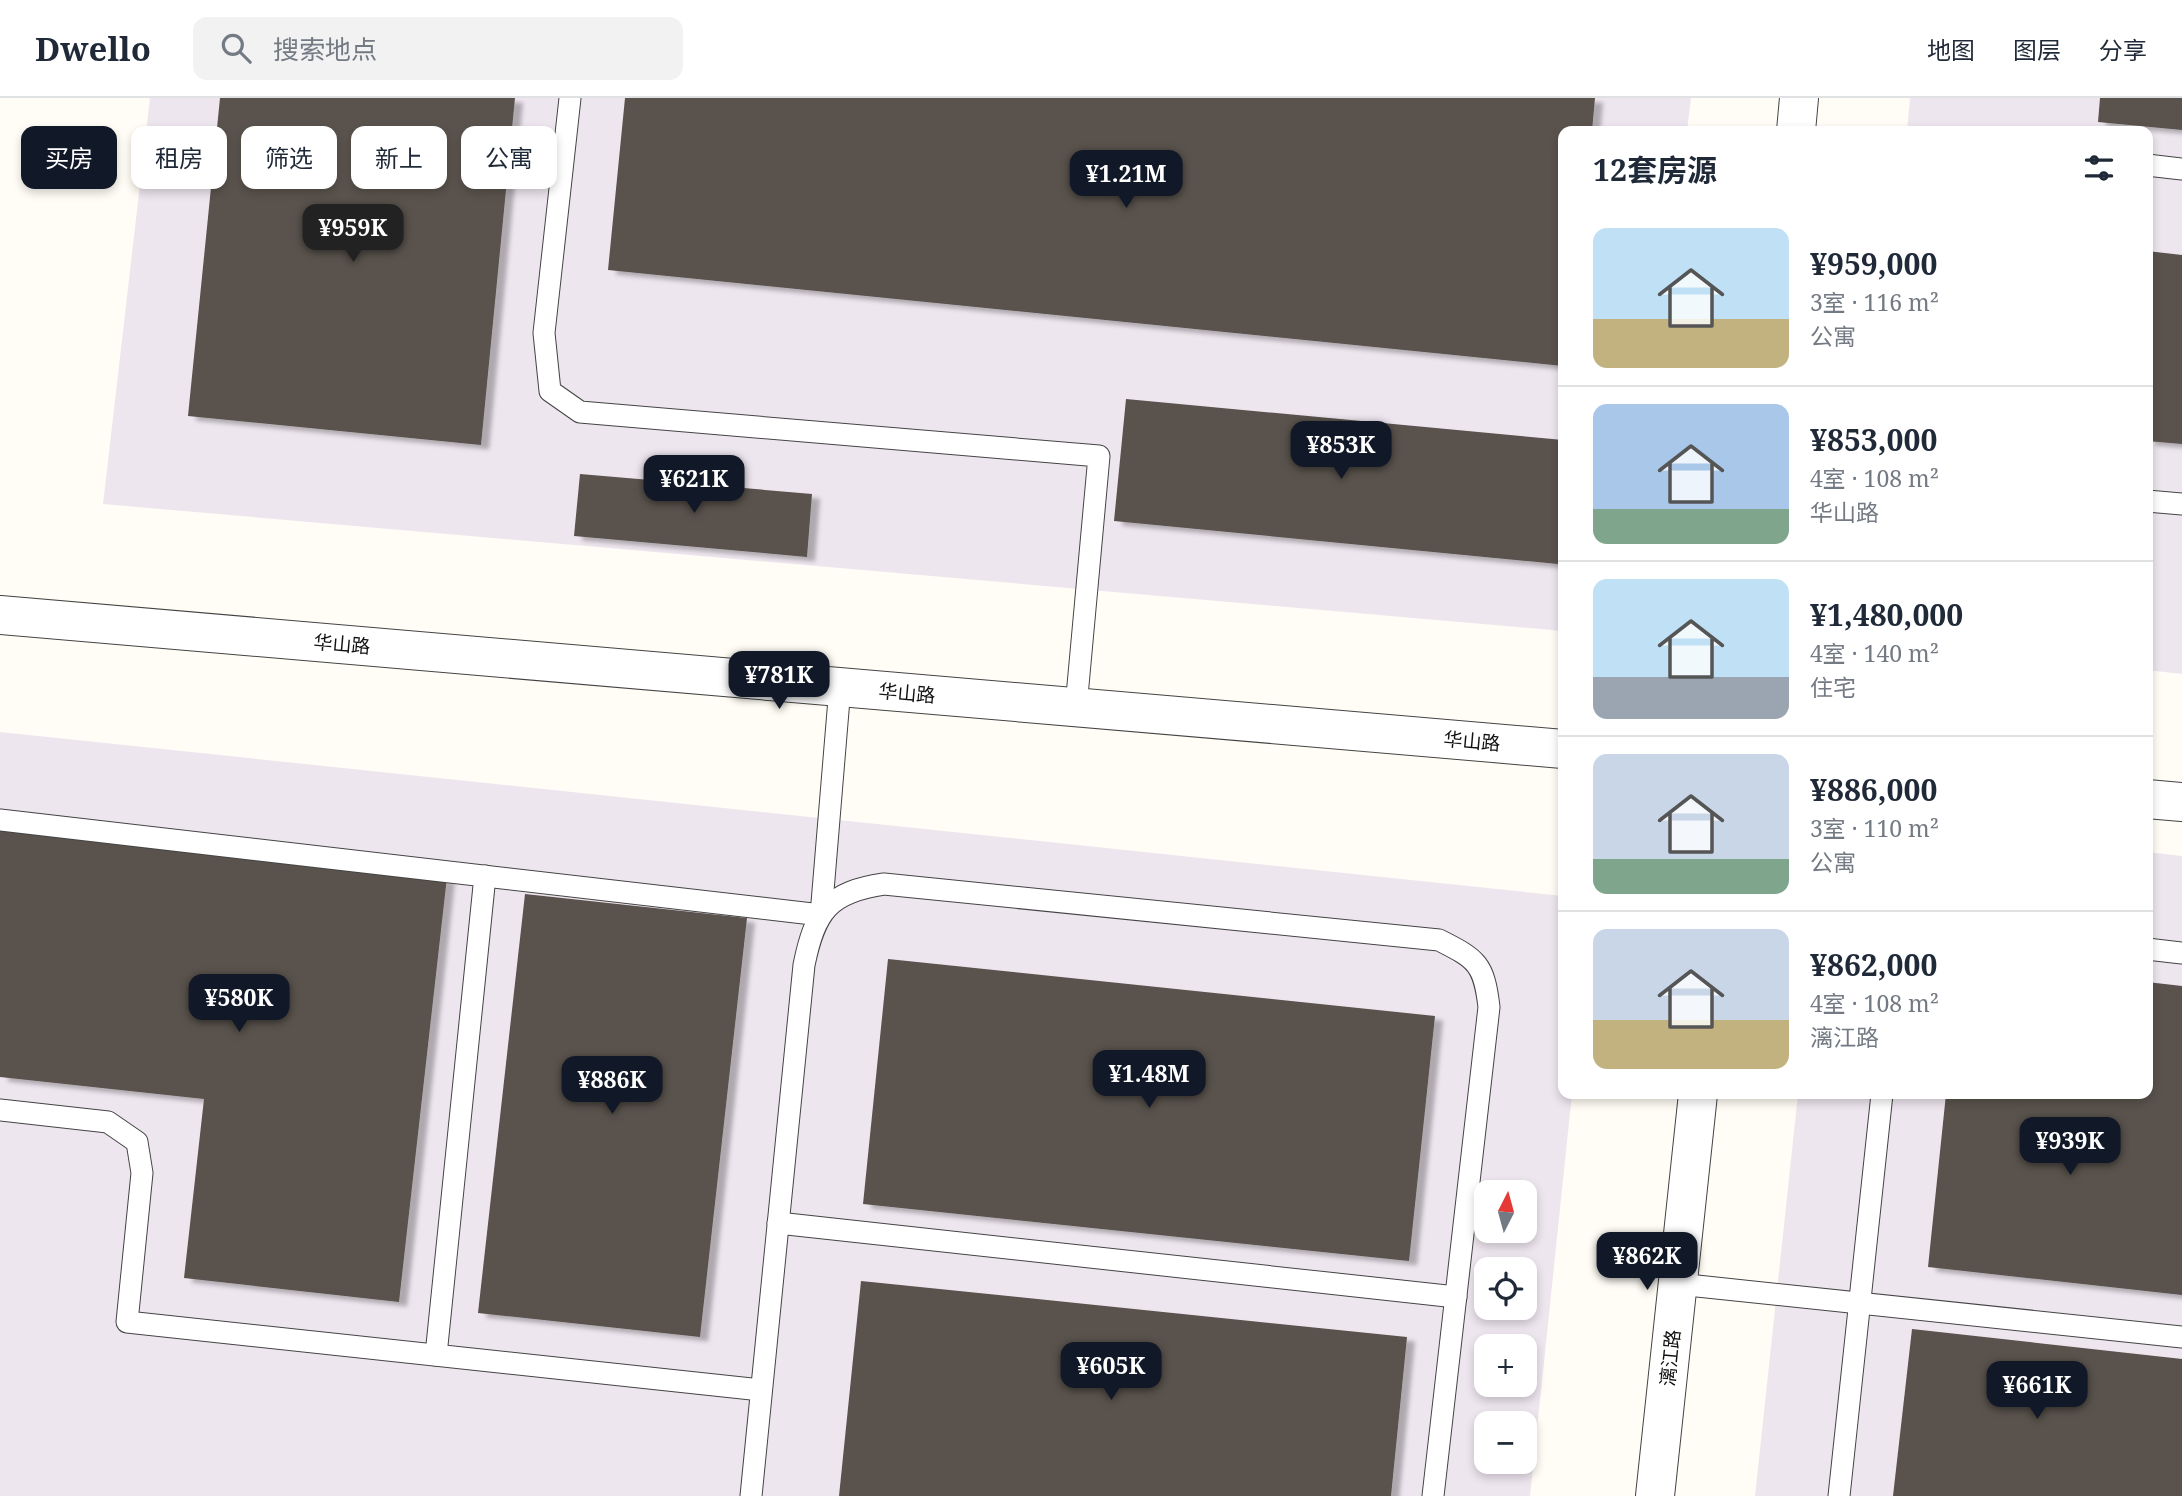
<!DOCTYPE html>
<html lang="zh">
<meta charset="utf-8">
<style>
:root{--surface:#fff;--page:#f2f2f3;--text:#1f2937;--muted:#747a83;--line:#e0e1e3;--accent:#111827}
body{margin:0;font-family:"Noto Serif","Noto Sans SC",serif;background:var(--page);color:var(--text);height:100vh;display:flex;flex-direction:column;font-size:26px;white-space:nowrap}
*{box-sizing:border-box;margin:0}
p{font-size:23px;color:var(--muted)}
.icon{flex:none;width:38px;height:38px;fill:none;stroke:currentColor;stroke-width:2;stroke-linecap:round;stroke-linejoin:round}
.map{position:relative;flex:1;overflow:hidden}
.drawer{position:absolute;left:1558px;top:28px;width:595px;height:973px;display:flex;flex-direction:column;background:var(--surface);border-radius:14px;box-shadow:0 4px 10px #0003}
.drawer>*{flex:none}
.top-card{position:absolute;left:21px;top:28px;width:665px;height:63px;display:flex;gap:14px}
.needle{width:46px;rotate:6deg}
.buttons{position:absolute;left:1474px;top:1082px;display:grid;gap:14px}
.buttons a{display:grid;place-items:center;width:63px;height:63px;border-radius:14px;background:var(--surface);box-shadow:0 4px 10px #0003;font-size:35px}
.price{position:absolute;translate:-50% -60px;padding:0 16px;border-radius:14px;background:var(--accent);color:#fff;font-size:23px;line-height:46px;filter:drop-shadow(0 2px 4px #0008)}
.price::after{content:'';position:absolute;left:50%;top:42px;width:21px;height:16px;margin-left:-10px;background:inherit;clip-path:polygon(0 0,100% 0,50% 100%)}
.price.active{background:#222;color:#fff}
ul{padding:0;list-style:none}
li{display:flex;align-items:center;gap:21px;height:175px;padding:0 35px}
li+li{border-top:2px solid var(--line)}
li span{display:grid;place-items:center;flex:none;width:196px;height:140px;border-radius:14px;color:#555}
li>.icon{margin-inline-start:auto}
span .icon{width:84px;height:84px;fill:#fffc;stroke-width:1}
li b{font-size:30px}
h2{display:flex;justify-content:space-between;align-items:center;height:84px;padding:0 35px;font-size:30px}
.pill{padding:0 24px;border-radius:14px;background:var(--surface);box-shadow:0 4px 10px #0003;font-size:24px;line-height:63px}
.pill.active{background:var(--accent);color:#fff}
header{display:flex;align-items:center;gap:42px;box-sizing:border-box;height:98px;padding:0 35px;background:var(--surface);border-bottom:2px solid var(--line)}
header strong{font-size:33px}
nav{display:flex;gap:38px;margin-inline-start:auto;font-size:24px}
.search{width:490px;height:63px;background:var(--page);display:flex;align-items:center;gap:18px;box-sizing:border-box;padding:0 24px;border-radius:14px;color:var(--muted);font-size:26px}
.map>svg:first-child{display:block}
.industrial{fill:#eee6ef;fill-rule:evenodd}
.building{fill:#5a524d;filter:url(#shadow)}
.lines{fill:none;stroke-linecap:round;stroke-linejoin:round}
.service-casing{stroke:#444;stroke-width:23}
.tertiary-casing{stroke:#444;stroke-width:40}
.service{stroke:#fff;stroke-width:21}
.tertiary{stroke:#fff;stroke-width:38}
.labels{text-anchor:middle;stroke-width:7;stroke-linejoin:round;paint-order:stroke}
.street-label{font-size:19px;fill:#111;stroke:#fff}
</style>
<header>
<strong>Dwello</strong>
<div class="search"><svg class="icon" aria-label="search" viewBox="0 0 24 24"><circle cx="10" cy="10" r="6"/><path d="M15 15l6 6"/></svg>搜索地点</div>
<nav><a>地图</a><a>图层</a><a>分享</a></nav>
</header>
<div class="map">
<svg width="2182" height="1398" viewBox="0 0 2182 1398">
<defs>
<filter id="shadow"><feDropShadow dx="8" dy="4.5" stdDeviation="2" flood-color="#0004"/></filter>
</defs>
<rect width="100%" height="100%" fill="#fffdf5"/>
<!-- industrial -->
<g class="industrial">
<path d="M150,0H1691L1687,33H1563V533L103,406Z"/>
<path d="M1910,0H2182V576L2147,572V33H1907Z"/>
<path d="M0,634L1563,798V996H1572L1530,1398H0ZM1486,1094H1524V1132H1486ZM1486,1171H1524V1209H1486ZM1486,1248H1524V1286H1486ZM1486,1325H1524V1363H1486Z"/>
<path d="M2147,754L2182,758V1398H1755L1798,996H2147Z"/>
</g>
<!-- building -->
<g class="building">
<path d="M220,0H515L481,347L188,318Z"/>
<path d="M625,0H1595L1592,33H1563V268L608,172Z"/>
<path d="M2100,0H2182V32L2098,24Z"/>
<path d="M2147,153L2182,157V346L2147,343Z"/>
<path d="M1126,301L1563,342V418L1558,466L1114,423Z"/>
<path d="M580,376L812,396L807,459L574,438Z"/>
<path d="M0,729L447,779L399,1204L184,1180L204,1001L0,979Z"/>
<path d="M525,796L747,820L700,1239L478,1215Z"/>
<path d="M888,861L1435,918L1409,1163L863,1106Z"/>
<path d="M2147,884L2182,888V1197L1928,1169L1946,996H2147Z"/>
<path d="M861,1183L1407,1239L1391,1398H839Z"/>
<path d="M1912,1231L2182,1261V1398H1893Z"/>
</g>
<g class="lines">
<defs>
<g id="service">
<path d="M570,0L544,235L550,293L580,314L1099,358L1076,609"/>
<path d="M2147,67L2182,71"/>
<path d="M2147,403L2182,406"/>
<path d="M0,722L821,817L840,589"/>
<path d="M2147,851L2182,855"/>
<path d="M0,1012L108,1024L137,1044L142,1075L127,1224L761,1292"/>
<path d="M778,1125L1456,1199"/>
<path d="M1678,1186L2182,1239"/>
<path d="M436,1257L485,778"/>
<path d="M751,1398L804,867C815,813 829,794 884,786L1439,842C1477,861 1484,866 1489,909L1433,1398"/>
<path d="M1839,1398L1882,996"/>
</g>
<g id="tertiary">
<path d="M1796,33L1799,0"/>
<path d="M0,517L1563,651"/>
<path d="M2147,701L2182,704"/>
<path d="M1655,1398L1698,996"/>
</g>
</defs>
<!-- service casing -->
<use href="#service" class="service-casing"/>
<!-- tertiary casing -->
<use href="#tertiary" class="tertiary-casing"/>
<!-- service -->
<use href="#service" class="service"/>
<!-- tertiary -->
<use href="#tertiary" class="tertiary"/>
</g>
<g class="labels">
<!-- street labels -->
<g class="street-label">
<text transform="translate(342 546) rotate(5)" y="7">华山路</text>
<text transform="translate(907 595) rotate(5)" y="7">华山路</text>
<text transform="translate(1472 643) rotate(5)" y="7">华山路</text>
<text transform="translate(1670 1260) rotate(-84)" y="7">漓江路</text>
</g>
</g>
</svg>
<div class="buttons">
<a><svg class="needle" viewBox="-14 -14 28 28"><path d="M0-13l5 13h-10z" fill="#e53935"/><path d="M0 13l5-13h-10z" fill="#747a83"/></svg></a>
<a><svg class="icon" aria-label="locate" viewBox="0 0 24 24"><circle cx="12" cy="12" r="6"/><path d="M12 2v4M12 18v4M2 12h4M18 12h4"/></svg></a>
<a>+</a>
<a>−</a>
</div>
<b class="price" style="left:1126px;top:112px">¥1.21M</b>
<b class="price active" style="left:353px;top:166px">¥959K</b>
<b class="price" style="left:1341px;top:383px">¥853K</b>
<b class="price" style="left:694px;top:417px">¥621K</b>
<b class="price" style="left:779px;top:613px">¥781K</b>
<b class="price" style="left:239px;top:936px">¥580K</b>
<b class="price" style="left:1149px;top:1012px">¥1.48M</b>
<b class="price" style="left:612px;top:1018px">¥886K</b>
<b class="price" style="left:2070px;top:1079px">¥939K</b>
<b class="price" style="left:1647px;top:1194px">¥862K</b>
<b class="price" style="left:1111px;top:1304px">¥605K</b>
<b class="price" style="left:2037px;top:1323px">¥661K</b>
<div class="top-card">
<a class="pill active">买房</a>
<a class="pill">租房</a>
<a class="pill">筛选</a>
<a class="pill">新上</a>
<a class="pill">公寓</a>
</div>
<section class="drawer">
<h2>12套房源<svg class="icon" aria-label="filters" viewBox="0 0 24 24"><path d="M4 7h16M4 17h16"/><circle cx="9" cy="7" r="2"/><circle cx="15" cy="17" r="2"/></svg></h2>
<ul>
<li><span style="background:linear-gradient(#bfe0f5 65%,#c2b280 0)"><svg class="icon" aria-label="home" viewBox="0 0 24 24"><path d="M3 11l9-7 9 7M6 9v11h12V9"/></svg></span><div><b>¥959,000</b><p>3室 · 116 m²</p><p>公寓</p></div></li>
<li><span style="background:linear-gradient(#a9c7e8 75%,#7fa58c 0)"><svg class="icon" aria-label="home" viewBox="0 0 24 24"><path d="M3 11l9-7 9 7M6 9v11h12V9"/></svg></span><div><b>¥853,000</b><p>4室 · 108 m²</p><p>华山路</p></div></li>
<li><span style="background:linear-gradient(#bfe0f5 70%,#9aa5b1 0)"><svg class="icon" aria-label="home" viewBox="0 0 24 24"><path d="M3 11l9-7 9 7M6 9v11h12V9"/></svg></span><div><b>¥1,480,000</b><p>4室 · 140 m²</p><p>住宅</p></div></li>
<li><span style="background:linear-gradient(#c9d6e8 75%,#7fa58c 0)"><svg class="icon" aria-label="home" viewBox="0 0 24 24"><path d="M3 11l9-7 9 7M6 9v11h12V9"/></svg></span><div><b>¥886,000</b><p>3室 · 110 m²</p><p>公寓</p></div></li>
<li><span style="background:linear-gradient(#c9d6e8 65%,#c2b280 0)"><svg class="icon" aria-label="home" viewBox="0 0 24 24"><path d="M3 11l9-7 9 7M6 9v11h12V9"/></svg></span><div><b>¥862,000</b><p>4室 · 108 m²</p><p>漓江路</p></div></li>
</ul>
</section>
</div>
